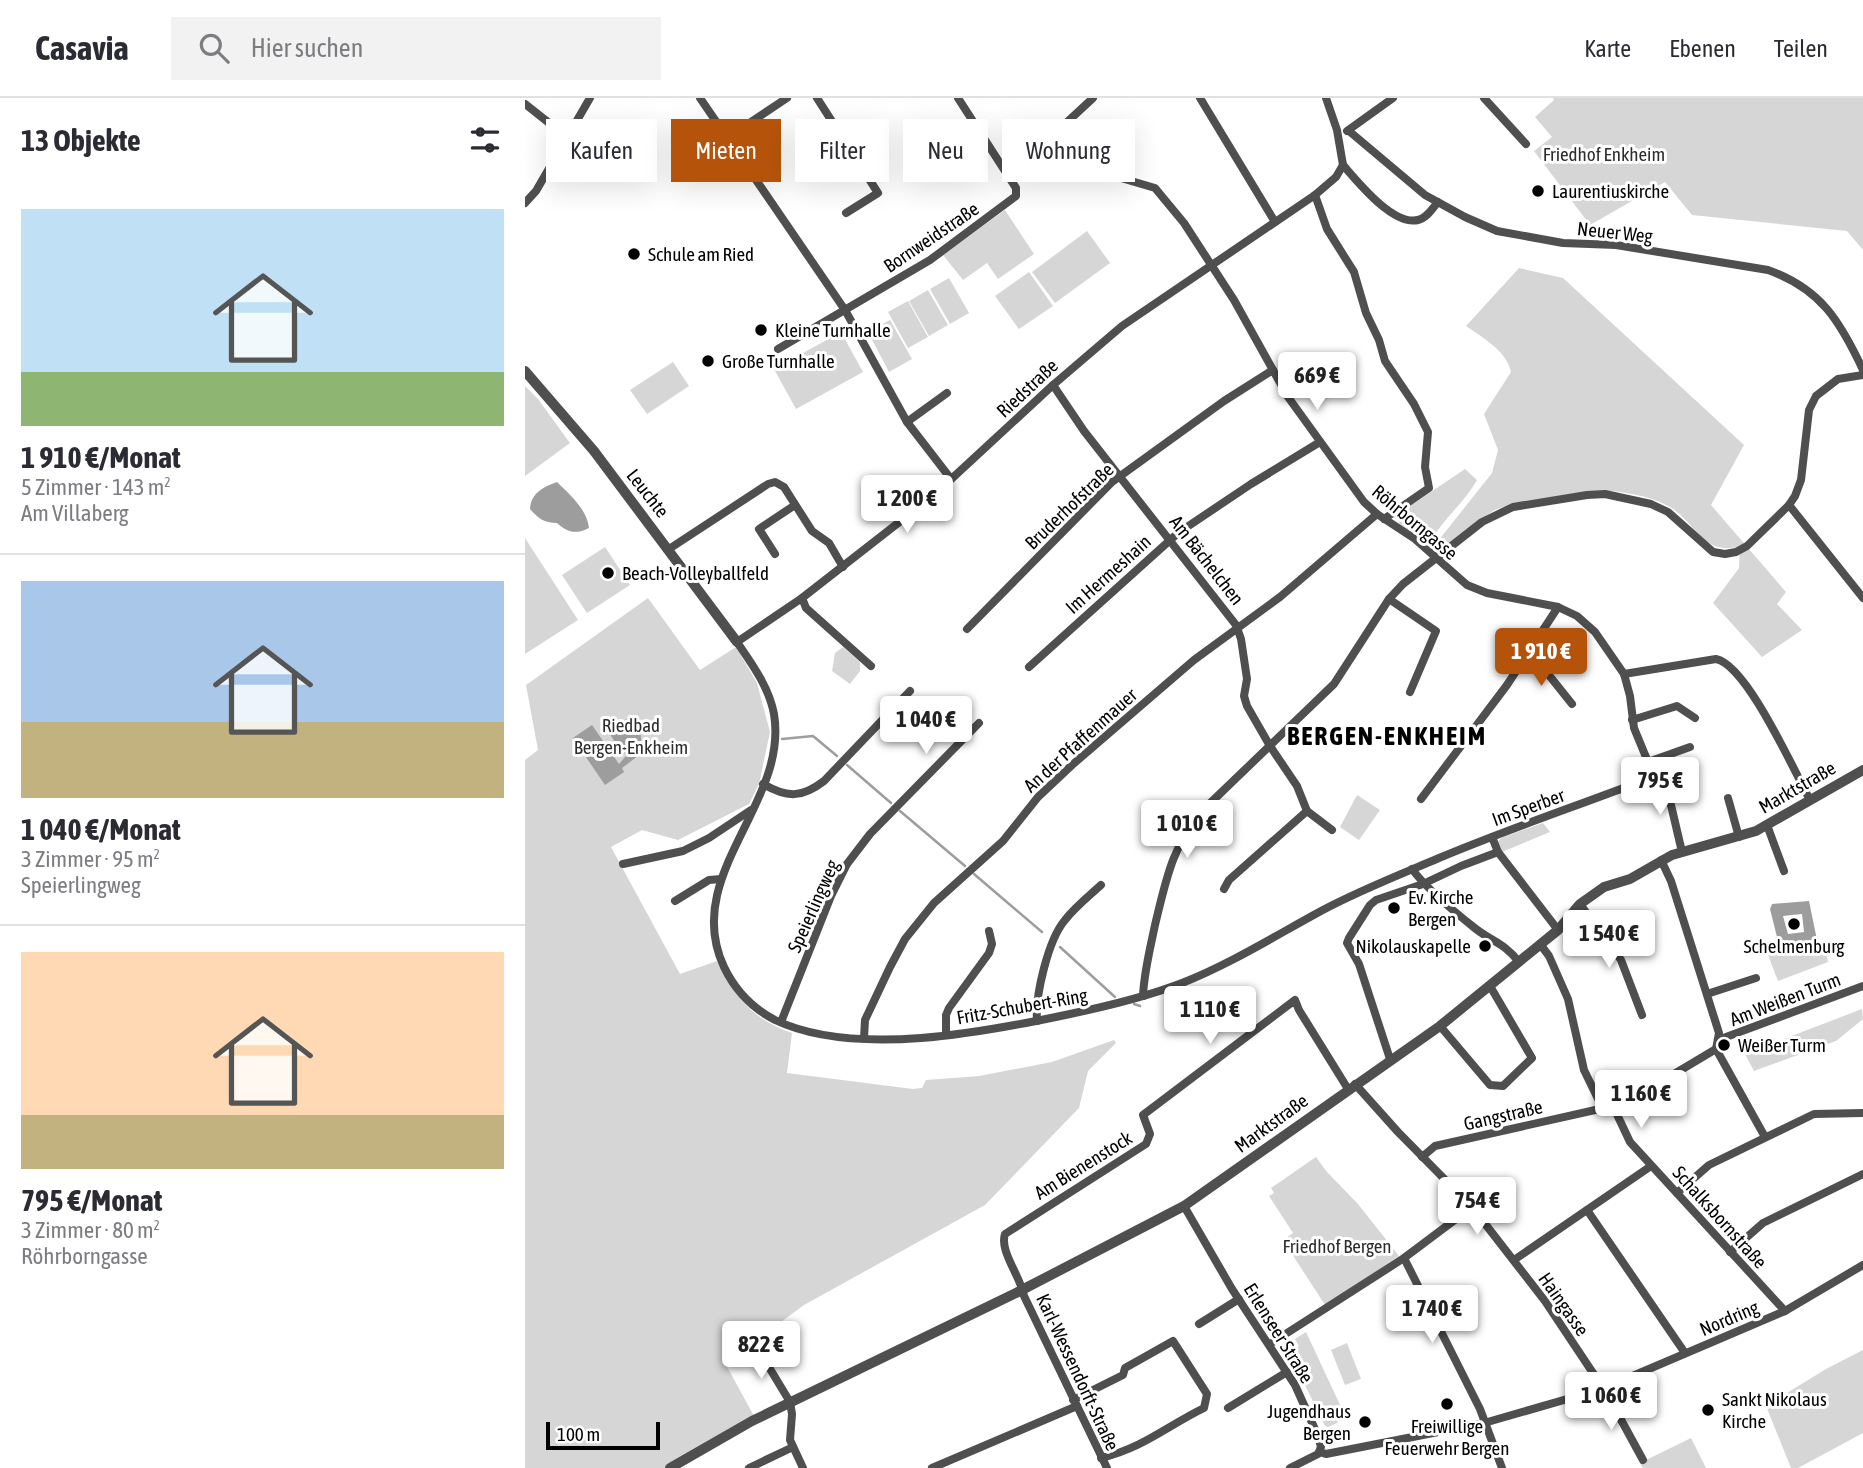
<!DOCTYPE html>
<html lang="de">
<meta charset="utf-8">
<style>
:root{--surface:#fff;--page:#f2f2f3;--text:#2b2b33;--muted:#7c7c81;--line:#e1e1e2;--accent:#b45309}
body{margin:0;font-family:"Asap Condensed",sans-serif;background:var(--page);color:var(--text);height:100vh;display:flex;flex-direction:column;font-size:26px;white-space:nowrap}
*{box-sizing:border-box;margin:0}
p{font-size:23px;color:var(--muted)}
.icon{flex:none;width:38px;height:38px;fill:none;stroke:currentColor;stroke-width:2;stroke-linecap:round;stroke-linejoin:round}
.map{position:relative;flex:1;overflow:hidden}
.panel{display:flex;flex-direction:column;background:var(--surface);width:525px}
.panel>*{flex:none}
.hud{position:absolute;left:21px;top:21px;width:665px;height:63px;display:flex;gap:14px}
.scale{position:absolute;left:21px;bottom:18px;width:114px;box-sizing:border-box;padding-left:7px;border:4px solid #000;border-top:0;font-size:19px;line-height:24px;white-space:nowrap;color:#000;-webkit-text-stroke:5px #fff;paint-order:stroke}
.price{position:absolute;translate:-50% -60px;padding:0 16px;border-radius:7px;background:#fff;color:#222;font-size:23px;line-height:46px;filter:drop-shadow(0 2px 4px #0008)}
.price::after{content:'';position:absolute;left:50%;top:42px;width:21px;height:16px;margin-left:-10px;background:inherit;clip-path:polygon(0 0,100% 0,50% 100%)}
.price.current{background:var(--accent);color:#fff}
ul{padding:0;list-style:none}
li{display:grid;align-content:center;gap:14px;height:371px;padding:0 21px}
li+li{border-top:2px solid var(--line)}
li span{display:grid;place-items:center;height:217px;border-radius:0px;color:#555}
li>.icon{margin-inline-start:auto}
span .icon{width:126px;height:126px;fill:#fffc;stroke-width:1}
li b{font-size:30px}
h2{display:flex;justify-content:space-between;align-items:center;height:84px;padding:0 21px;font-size:30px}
.tag{padding:0 24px;border-radius:0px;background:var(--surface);box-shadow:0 7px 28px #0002;font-size:24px;line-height:63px}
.tag.current{background:var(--accent);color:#fff}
header{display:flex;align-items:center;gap:42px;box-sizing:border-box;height:98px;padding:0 35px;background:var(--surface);border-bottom:2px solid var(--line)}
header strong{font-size:33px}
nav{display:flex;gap:38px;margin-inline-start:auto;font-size:24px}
.search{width:490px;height:63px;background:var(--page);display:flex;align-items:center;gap:18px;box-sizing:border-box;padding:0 24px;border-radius:0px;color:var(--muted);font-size:26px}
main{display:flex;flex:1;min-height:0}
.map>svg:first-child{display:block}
.green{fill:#d6d6d6}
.water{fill:#9d9d9d;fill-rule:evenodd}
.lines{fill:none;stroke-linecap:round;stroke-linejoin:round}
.stream{stroke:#9d9d9d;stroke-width:2.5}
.minor{stroke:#4f4f4f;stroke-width:8}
.tertiary{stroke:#4f4f4f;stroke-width:10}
.poi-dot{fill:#000;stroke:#fff;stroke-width:2.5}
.labels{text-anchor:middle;stroke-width:6;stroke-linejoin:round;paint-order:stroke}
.park-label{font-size:19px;fill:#2d2d2d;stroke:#fff}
.poi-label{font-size:19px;fill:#000;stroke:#fff;text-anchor:start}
.street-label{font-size:19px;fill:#000;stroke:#fff}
.district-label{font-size:26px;font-weight:bold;letter-spacing:2px;fill:#000;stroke:#fff}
</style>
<header>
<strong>Casavia</strong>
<div class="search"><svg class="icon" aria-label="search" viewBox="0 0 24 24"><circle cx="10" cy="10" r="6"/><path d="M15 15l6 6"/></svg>Hier suchen</div>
<nav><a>Karte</a><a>Ebenen</a><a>Teilen</a></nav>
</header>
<main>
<section class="panel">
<h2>13 Objekte<svg class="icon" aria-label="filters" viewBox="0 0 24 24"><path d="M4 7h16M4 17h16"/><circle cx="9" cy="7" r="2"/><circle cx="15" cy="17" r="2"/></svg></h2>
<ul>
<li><span style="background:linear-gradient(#bfe0f5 75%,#8fb573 0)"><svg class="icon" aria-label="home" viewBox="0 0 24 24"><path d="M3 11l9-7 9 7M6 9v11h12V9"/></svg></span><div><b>1 910 €/Monat</b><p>5 Zimmer · 143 m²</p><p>Am Villaberg</p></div></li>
<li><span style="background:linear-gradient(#a9c7e8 65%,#c2b280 0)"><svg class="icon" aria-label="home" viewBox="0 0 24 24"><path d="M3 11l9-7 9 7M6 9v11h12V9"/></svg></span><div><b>1 040 €/Monat</b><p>3 Zimmer · 95 m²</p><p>Speierlingweg</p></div></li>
<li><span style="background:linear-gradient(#ffd9b3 75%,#c2b280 0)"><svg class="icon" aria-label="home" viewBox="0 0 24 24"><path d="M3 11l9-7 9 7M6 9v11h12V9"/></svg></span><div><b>795 €/Monat</b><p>3 Zimmer · 80 m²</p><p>Röhrborngasse</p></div></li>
</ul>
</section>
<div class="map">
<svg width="1338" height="1370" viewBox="0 0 1338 1370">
<rect width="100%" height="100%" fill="#fff"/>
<!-- green -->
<g class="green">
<path d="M1028,0H1338V152L1322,133L1167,117L1140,84L1065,127L1009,53L1027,39L1010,19L1029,2Z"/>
<path d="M480,112L509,156L473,181L462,165L438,182L418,157Z"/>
<path d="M562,133L585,165L530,205L507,174Z"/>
<path d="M994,170L1038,180L1219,347L1186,407L1261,494L1252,506L1277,532L1237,559L1188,505L1214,470L1215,448C1179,459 1171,425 1145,409C1128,399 1099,393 1078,393C1060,393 982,405 968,413C952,423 936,437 921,448L913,443L967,375L973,352L959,316L986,274C982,253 958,240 941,228Z"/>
<path d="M504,174L528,208L494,231L470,198Z"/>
<path d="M424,180L444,215L425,226L405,191Z"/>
<path d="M403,192L423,227L404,238L384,203Z"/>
<path d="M383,203L403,239L383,250L363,214Z"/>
<path d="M365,222L387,261L364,274L343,234Z"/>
<path d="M316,234L338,274L271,311L249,271Z"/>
<path d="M148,264L164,288L122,316L105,292Z"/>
<path d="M0,288L13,301L45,345L0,378Z"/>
<path d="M940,371L952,382C939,405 920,419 907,441L897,443L874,425L873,421L876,414Z"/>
<path d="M0,440L53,522L0,556Z"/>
<path d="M80,449L105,487L62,515L37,477Z"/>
<path d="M123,500L175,572L211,549L232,585L245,634L234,686L224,706L153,742L117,732L86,749L155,876L192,863C211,900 227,921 267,935L262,975L388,991L397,990L401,982L454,978L527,964L589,942L591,945L563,973L554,1010L460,1107L279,1207L200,1265L229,1318L139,1370H0V662L13,652L1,587Z"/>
<path d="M318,549L335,564V573L325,586L307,573L310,555Z"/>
<path d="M832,697L855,712L834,742L815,729Z"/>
<path d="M1018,725L1025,734L977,754L973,744L976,740Z"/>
<path d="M1300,845L1303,864L1253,883L1243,857L1247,856V853Z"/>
<path d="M1337,911L1338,921L1311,943L1229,973L1220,956Z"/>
<path d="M791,1059L802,1074L833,1106L874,1158L800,1207L758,1142L768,1135L744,1098L749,1095L746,1090Z"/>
<path d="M781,1234L817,1311L812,1325L803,1329L800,1328L764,1254L774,1248L770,1241Z"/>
<path d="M822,1245L836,1281L820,1287L806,1252Z"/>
<path d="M1338,1252V1335L1273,1370H1266L1241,1308L1301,1271Z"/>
<path d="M1166,1340L1181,1370H1118L1115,1365Z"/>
</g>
<!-- water -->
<g class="water">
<path d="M32,384C45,397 62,411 64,430C50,437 42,434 32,425C19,425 13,420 5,411C6,395 18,389 32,384Z"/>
<path d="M103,620L115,626L117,655L97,670L99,674L80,687L48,640L67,627L94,666L101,658L97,650L93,649L83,633Z"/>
<path d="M1284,803L1292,842L1256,848L1254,847L1245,811L1247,806ZM1277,816L1279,834L1263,836L1258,818Z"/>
</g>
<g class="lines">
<!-- stream -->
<g class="stream">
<path d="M257,641L288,638L312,658"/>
<path d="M322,667L366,705"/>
<path d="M375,713L440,768"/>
<path d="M449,776L517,834"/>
<path d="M535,849L590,899"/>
<path d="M609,906L615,908"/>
</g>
<!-- minor -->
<g class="minor">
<path d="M175,0L320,212L382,324L426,381"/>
<path d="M292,0L353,95L321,115"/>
<path d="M675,0L750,124"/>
<path d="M801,0L812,32L818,67"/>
<path d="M959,0L1001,46"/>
<path d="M0,6L43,40"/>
<path d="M542,26L579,75L630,90L659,125L709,202L763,299L839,404L852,416L890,441L942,487L962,495L1033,509L1052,518L1070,534L1099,576L1105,598L1109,630L1123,664L1146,707L1157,754"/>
<path d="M822,33L868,0"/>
<path d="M824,33L900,97L940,119L972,133L1038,145L1091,147L1243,172C1296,191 1315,223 1338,272"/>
<path d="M202,40L262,0"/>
<path d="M818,67L811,79L790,97L597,228L528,287L409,397L277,500L212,544C227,566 244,589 249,616C264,706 156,777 199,869C210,892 227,910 250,922C330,960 461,934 545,916C583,908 621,899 657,885C705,866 750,838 796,813C833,793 874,777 914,760C985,730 1058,706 1130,678"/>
<path d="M818,67C833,84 868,128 893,122C902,120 907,111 913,104"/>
<path d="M484,78L568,0"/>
<path d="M790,97L802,131L829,174L841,215L854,242L860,263L889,306L903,334L900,369L904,390L859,421"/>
<path d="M0,105L11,93L65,0"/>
<path d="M253,251L405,162L491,98V90L433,0"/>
<path d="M528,287L559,333L711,527L716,541L722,581L719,598L722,608L745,648L772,688L782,713L807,732"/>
<path d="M382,324L422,295"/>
<path d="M1264,407L1338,500"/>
<path d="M144,451L243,386L250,384L259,389L287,433L304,445L318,469"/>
<path d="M250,456L234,431L270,407"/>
<path d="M277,500L281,510L346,568"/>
<path d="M864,501L911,533L885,594"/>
<path d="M442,531L587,384L699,303L748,272"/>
<path d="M1002,557L1019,571L1047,606"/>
<path d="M504,569L653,435L726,386L795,344"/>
<path d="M1099,576L1191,561C1222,567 1269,673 1285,702"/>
<path d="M1107,622L1152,608L1170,620"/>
<path d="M1123,664L1165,649"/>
<path d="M238,686C262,700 277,700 299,683L385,593"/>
<path d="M1203,700L1214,739"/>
<path d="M896,701L982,587L1033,509"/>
<path d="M1242,727L1259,773"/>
<path d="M967,739L973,754L1033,832"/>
<path d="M98,766L158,753L184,740L226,712"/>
<path d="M887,771C901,790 932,816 951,831C968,844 979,845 994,864"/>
<path d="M699,791L704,782L782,713"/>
<path d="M150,803L184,782L196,781"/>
<path d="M1055,806L1096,862L1117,917"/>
<path d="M1015,846L1024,858L1043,901L1059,972L1078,1011"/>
<path d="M1182,896L1231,880"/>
<path d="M618,898C619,874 625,851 630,827C641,782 647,748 678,712L809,586L864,501L878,486L957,424L988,409L1062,397L1080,396L1126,406L1143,414L1188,454L1200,456L1211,454L1222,448L1264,407L1270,398L1276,382L1284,312L1291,298L1313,281L1338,277"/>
<path d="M512,923C510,898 523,842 540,822C550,809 564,798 576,787"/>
<path d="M256,924L306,798L322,766L345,736L454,625"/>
<path d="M915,928L965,987L978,988L1007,960L965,888"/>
<path d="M421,937V917L424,910L464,855L467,846L464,833"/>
<path d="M339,940L340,922L365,869L380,841L409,805L478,743L513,699L547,667L669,562L755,499L852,416"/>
<path d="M1193,942L1338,888"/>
<path d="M1191,951L1240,1039"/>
<path d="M865,961L834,866L822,845L824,840L845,807L851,802L898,786L936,768L973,754"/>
<path d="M830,986L873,1034L947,1109L1020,1203L1082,1296L1118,1362"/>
<path d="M1088,1008L1105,1044L1260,1213"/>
<path d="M897,1059L910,1048L1088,1008L1129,988L1191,951L1194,935L1146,783L1136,762"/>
<path d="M1152,1095L1184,1067L1289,1016L1338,1015"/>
<path d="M659,1108L707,1191L770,1287L793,1338L796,1349L793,1356L765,1370"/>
<path d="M1062,1112L1160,1255"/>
<path d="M1205,1154L1238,1125L1338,1076"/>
<path d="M879,1160L955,1311L977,1370"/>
<path d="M989,1162L1126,1068"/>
<path d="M674,1226L714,1201"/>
<path d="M225,1245L233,1251L265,1304L267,1316L265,1342L278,1370"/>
<path d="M745,1246L879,1160L947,1109"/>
<path d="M548,1302L598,1277L600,1270L648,1243L682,1296L679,1310C642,1328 618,1350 576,1360"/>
<path d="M703,1310L762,1274"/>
<path d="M795,1354L801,1356L959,1325L1077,1291L1260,1213L1338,1167"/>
<path d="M224,1370L268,1349"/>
<path d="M407,1370L552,1308"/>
<path d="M582,1370L499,1198C496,1179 474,1153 480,1136L621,1046L625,1036L618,1017L770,902L774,912L823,991"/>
</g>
<!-- tertiary -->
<g class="tertiary">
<path d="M0,273L69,353L212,544"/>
<path d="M145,1370L227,1323L491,1195L659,1108L915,928L1033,832L1055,806L1079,789L1105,781L1147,757L1231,733L1338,672"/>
</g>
</g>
<!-- markers -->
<g class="poi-dot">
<circle cx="1013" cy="93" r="7"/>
<circle cx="109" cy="156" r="7"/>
<circle cx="236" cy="232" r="7"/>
<circle cx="183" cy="263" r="7"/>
<circle cx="83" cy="475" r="7"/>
<circle cx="869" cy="810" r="7"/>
<circle cx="1269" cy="826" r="7"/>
<circle cx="960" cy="848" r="7"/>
<circle cx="1199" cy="947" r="7"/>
<circle cx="922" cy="1306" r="7"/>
<circle cx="1183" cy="1312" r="7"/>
<circle cx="840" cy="1324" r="7"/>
</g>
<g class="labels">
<!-- park labels -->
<g class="park-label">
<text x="1079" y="63">Friedhof Enkheim</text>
<text x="106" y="634">Riedbad<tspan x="106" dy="22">Bergen-Enkheim</tspan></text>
<text x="812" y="1155">Friedhof Bergen</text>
</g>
<!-- poi labels -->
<g class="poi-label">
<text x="1027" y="100">Laurentiuskirche</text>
<text x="123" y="163">Schule am Ried</text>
<text x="250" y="239">Kleine Turnhalle</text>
<text x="197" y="270">Große Turnhalle</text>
<text x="97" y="482">Beach-Volleyballfeld</text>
<text x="883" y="806">Ev. Kirche<tspan x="883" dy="22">Bergen</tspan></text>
<text x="946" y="855" text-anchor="end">Nikolauskapelle</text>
<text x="1269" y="855" text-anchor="middle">Schelmenburg</text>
<text x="1213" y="954">Weißer Turm</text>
<text x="1197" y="1308">Sankt Nikolaus<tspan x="1197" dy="22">Kirche</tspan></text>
<text x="826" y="1320" text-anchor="end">Jugendhaus<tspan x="826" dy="22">Bergen</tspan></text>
<text x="922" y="1335" text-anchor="middle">Freiwillige<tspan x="922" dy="22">Feuerwehr Bergen</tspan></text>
</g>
<!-- street labels -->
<g class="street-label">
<text transform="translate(1090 134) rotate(6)" y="7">Neuer Weg</text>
<text transform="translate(406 139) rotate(-34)" y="7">Bornweidstraße</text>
<text transform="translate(502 290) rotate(-43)" y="7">Riedstraße</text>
<text transform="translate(123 395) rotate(52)" y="7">Leuchte</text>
<text transform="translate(544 408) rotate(-44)" y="7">Bruderhofstraße</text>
<text transform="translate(890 424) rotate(40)" y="7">Röhrborngasse</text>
<text transform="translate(682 462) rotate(52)" y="7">Am Bächelchen</text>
<text transform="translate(583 476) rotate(-42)" y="7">Im Hermeshain</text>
<text transform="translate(555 642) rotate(-42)" y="7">An der Pfaffenmauer</text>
<text transform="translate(1272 689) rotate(-30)" y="7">Marktstraße</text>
<text transform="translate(1003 709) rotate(-20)" y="7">Im Sperber</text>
<text transform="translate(288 808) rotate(-66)" y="7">Speierlingweg</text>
<text transform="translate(1260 901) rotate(-21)" y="7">Am Weißen Turm</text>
<text transform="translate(497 908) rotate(-10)" y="7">Fritz-Schubert-Ring</text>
<text transform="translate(978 1017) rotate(-13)" y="7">Gangstraße</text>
<text transform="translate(746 1025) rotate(-36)" y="7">Marktstraße</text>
<text transform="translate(558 1067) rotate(-32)" y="7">Am Bienenstock</text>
<text transform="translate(1195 1119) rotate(48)" y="7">Schalksbornstraße</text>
<text transform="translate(1039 1206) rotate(55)" y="7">Haingasse</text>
<text transform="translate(1204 1220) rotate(-23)" y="7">Nordring</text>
<text transform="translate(754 1235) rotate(58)" y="7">Erlenseer Straße</text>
<text transform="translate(553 1274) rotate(65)" y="7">Karl-Wessendorft-Straße</text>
</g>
<!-- district labels -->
<g class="district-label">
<text x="862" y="647">BERGEN-ENKHEIM</text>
</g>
</g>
</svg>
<div class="scale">100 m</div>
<b class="price" style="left:792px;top:314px">669 €</b>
<b class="price" style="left:382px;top:437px">1 200 €</b>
<b class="price current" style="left:1016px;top:590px">1 910 €</b>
<b class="price" style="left:401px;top:658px">1 040 €</b>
<b class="price" style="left:1135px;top:719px">795 €</b>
<b class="price" style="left:662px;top:762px">1 010 €</b>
<b class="price" style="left:1084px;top:872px">1 540 €</b>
<b class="price" style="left:685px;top:948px">1 110 €</b>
<b class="price" style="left:1116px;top:1032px">1 160 €</b>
<b class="price" style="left:952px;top:1139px">754 €</b>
<b class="price" style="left:907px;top:1247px">1 740 €</b>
<b class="price" style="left:236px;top:1283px">822 €</b>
<b class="price" style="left:1086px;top:1334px">1 060 €</b>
<div class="hud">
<a class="tag">Kaufen</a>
<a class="tag current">Mieten</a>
<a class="tag">Filter</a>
<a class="tag">Neu</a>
<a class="tag">Wohnung</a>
</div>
</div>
</main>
